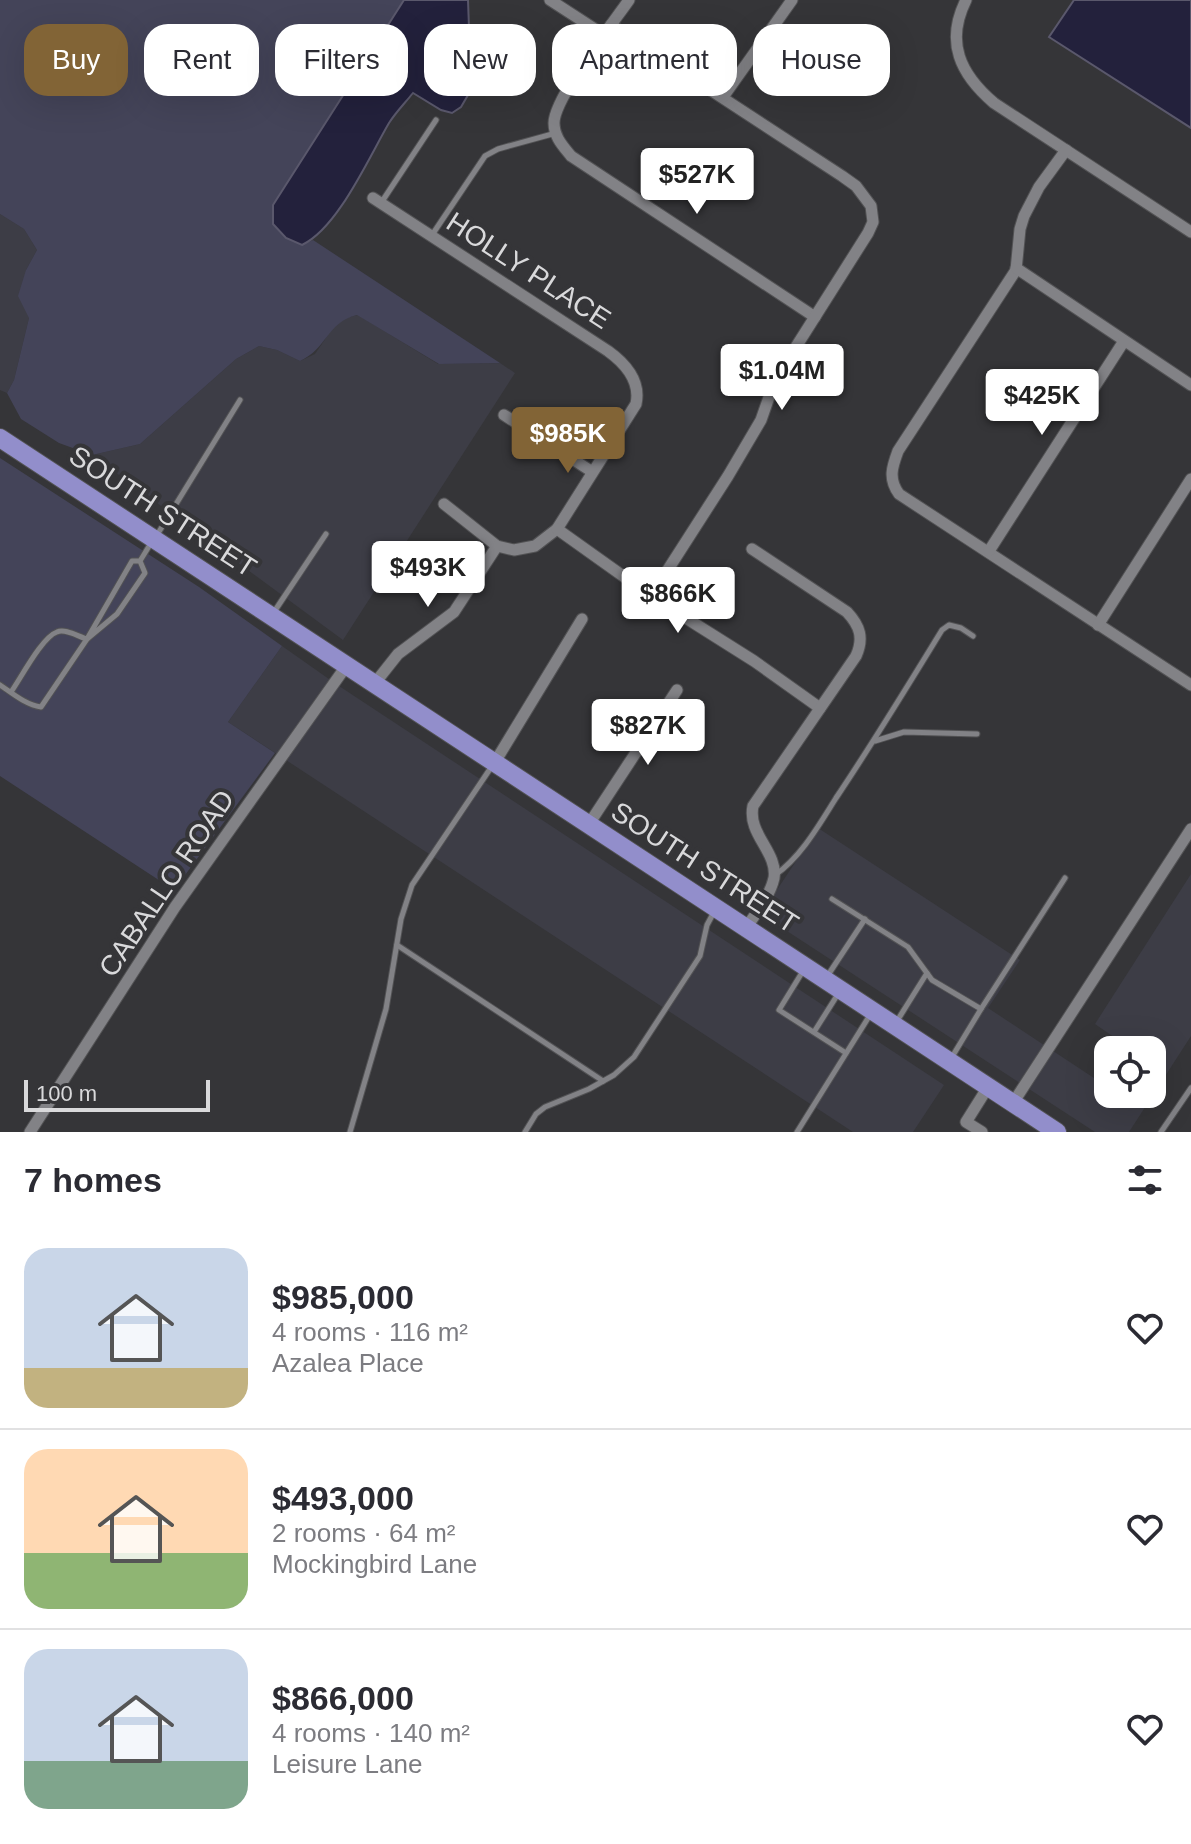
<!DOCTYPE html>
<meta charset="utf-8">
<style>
:root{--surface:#fff;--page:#f7f7f7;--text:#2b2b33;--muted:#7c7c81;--line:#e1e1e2;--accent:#826436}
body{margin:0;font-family:Helvetica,sans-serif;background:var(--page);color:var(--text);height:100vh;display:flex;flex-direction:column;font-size:30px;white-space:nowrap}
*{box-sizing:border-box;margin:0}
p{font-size:26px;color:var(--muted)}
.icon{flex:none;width:44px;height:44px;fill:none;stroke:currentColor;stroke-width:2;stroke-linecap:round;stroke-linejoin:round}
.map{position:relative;height:1132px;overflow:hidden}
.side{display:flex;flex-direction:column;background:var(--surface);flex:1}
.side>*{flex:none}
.banner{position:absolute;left:24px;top:24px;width:1144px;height:72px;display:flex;gap:16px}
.tools{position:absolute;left:1094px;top:1036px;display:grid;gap:16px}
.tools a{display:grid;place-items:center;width:72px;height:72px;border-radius:16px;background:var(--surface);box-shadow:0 8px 32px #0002;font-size:40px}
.scale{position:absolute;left:24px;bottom:20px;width:186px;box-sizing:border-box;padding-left:8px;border:4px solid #d9d9db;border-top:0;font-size:22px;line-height:28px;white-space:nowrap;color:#d9d9db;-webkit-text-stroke:6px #353538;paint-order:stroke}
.price{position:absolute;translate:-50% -68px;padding:0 18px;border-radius:8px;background:#fff;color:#222;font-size:26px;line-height:52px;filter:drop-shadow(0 2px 4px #0008)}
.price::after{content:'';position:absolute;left:50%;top:48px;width:24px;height:18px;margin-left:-12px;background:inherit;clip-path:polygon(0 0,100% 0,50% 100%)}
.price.selected{background:var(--accent);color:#fff}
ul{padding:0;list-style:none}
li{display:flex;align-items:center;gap:24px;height:200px;padding:0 24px}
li+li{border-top:2px solid var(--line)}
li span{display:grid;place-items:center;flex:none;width:224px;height:160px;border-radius:24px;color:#555}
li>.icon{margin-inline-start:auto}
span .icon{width:96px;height:96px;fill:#fffc;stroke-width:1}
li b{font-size:34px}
h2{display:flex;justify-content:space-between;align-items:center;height:96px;padding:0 24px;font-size:34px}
.pill{padding:0 28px;border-radius:24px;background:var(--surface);box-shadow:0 8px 32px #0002;font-size:28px;line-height:72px}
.pill.selected{background:var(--accent);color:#fff}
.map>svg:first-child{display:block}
.built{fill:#3d3d46}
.green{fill:#444459}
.water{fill:#23213c;stroke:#5a586c;stroke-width:2}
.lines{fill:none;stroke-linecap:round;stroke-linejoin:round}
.service-casing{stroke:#525254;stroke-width:7}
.minor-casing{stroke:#525254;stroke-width:13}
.primary-casing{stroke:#525254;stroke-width:20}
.service{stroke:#828286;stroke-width:5}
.minor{stroke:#828286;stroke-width:11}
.primary{stroke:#928ecb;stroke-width:18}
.labels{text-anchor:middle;stroke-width:8;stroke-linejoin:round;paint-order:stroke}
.street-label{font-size:28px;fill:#d9d9db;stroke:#353538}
</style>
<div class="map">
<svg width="1191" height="1132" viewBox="0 0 1191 1132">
<rect width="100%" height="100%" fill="#353538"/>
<!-- built -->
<g class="built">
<path d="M0,214L24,229L37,250L26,270L29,318L14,380L7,393L0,390Z"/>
<path d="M358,315L438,364L500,363L515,373L343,640L92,455L140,444L236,359L259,346L277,350L300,361L315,354L334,326L344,318Z"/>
<path d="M282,646L336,684L944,1085L913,1132H853L228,722Z"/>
<path d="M818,828L1020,960L988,1008L1100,1082L1108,1070V1094H1152V1050H1121L1124,1044L1095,1024L1191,874V1036L1129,1132H1095L761,914Z"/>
</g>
<!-- green -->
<g class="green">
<path d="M0,0H404L273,205L302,245L313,240L500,363L439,364L357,315C327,322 327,349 300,361L277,350L259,346L236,359L140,444L92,455L59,443L21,419L7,393L14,380L29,318L18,296L26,270L37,250L24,229L0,214Z"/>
<path d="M0,458L199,587L282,646L228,722L275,753L174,890L0,776Z"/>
</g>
<!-- water -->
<g class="water">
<path d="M404,0H468L469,28L480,52L468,95L461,107L452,113L441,110L413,93C405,103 396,112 389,123C369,157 338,228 302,245L286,238L273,224V205Z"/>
<path d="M1074,0H1191V128L1049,37Z"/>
</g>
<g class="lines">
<defs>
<g id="service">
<path d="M381,203L436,120"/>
<path d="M432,235L485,156L498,149L556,133"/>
<path d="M157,535L240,400"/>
<path d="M140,561L145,573L117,614L87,639L132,561H140L151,543"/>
<path d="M274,612L326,534"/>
<path d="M0,685C12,693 26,705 41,707L87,639C79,637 65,628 57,632C42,637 21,678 11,692"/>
<path d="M875,741L904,732L977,734"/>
<path d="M775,875C801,857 819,825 836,798C873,743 907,687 942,630L949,625L961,628L973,636"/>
<path d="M832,899L908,947L932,980L981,1009L1065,878"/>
<path d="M397,945L603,1081"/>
<path d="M803,971L779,1010L846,1053"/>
<path d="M828,975L865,919"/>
<path d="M897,1021L927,973"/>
<path d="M814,1032L838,994"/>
<path d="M952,1057L981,1009"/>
<path d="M350,1132L386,1009L401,919L412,885L492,766"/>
<path d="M525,1132L536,1114L545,1107L589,1089L614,1075L634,1057L700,956L707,925L714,912"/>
<path d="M797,1132L870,1015"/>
<path d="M1161,1132L1191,1088"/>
</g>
<g id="minor">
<path d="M550,0L604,35"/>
<path d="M629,0C613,23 554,98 554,123C554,137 563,146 571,156L815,317"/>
<path d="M966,0C945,42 960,74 994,103L1191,232"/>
<path d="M611,25L842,176L856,186L871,206L873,222L868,233L775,380L761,420L728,476L651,596"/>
<path d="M723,97L792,0"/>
<path d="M1066,150L1039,187L1024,216L1020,229L1016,270L898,451C892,467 888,479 899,494L1191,685"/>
<path d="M373,198L608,351C626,364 641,381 636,404L557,529L535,546L514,550L497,546L444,504"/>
<path d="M1016,268L1191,385"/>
<path d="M504,415L591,471"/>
<path d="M557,529L651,596L754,661L820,708"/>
<path d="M989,551L1124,341"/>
<path d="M1098,625L1191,479"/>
<path d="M375,683L398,654L454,612L497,546"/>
<path d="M495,762L582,619"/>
<path d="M589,824L677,690"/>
<path d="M746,928C756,913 770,896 774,878C778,852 747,834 753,806L856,656C864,638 860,626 847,612L752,549"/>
<path d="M1013,1103L1191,829"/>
<path d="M30,1132L175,907L347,665"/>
<path d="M982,1132L966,1122L988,1087"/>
</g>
<path id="primary" d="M0,438L1057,1132"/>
</defs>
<!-- service casing -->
<use href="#service" class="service-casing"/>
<!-- minor casing -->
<use href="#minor" class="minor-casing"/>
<!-- primary casing -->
<use href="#primary" class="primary-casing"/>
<!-- service -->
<use href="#service" class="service"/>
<!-- minor -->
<use href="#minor" class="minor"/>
<!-- primary -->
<use href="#primary" class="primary"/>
</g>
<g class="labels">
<!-- street labels -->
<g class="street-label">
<text transform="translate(529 270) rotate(33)" y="10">HOLLY PLACE</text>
<text transform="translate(163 511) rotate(33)" y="10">SOUTH STREET</text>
<text transform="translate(705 867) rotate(33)" y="10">SOUTH STREET</text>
<text transform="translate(166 883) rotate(-56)" y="10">CABALLO ROAD</text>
</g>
</g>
</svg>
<div class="tools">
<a><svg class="icon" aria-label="locate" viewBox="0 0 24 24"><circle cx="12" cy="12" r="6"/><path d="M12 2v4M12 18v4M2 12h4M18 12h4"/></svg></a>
</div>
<div class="scale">100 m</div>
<b class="price" style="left:697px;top:216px">$527K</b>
<b class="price" style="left:782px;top:412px">$1.04M</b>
<b class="price" style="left:1042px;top:437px">$425K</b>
<b class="price selected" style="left:568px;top:475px">$985K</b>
<b class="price" style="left:428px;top:609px">$493K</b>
<b class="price" style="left:678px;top:635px">$866K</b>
<b class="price" style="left:648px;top:767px">$827K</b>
<div class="banner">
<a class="pill selected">Buy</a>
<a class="pill">Rent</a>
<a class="pill">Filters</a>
<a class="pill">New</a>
<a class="pill">Apartment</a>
<a class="pill">House</a>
</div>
</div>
<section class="side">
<h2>7 homes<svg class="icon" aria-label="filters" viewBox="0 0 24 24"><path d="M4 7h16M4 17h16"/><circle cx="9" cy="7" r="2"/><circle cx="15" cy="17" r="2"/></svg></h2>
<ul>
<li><span style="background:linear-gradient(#c9d6e8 75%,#c2b280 0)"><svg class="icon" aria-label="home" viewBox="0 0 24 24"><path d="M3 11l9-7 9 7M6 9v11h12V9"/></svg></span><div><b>$985,000</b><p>4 rooms · 116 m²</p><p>Azalea Place</p></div><svg class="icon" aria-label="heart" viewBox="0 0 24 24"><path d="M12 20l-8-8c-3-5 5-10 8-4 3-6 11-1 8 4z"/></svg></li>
<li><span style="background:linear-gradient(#ffd9b3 65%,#8fb573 0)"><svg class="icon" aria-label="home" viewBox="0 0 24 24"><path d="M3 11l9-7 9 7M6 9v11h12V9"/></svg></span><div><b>$493,000</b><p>2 rooms · 64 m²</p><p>Mockingbird Lane</p></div><svg class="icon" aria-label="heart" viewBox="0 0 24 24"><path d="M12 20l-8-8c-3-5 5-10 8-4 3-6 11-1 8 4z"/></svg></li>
<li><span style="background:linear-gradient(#c9d6e8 70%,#7fa58c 0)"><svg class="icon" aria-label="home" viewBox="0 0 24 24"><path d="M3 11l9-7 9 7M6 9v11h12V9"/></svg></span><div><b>$866,000</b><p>4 rooms · 140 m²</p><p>Leisure Lane</p></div><svg class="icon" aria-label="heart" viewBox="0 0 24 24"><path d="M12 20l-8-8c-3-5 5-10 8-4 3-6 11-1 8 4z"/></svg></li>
</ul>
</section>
